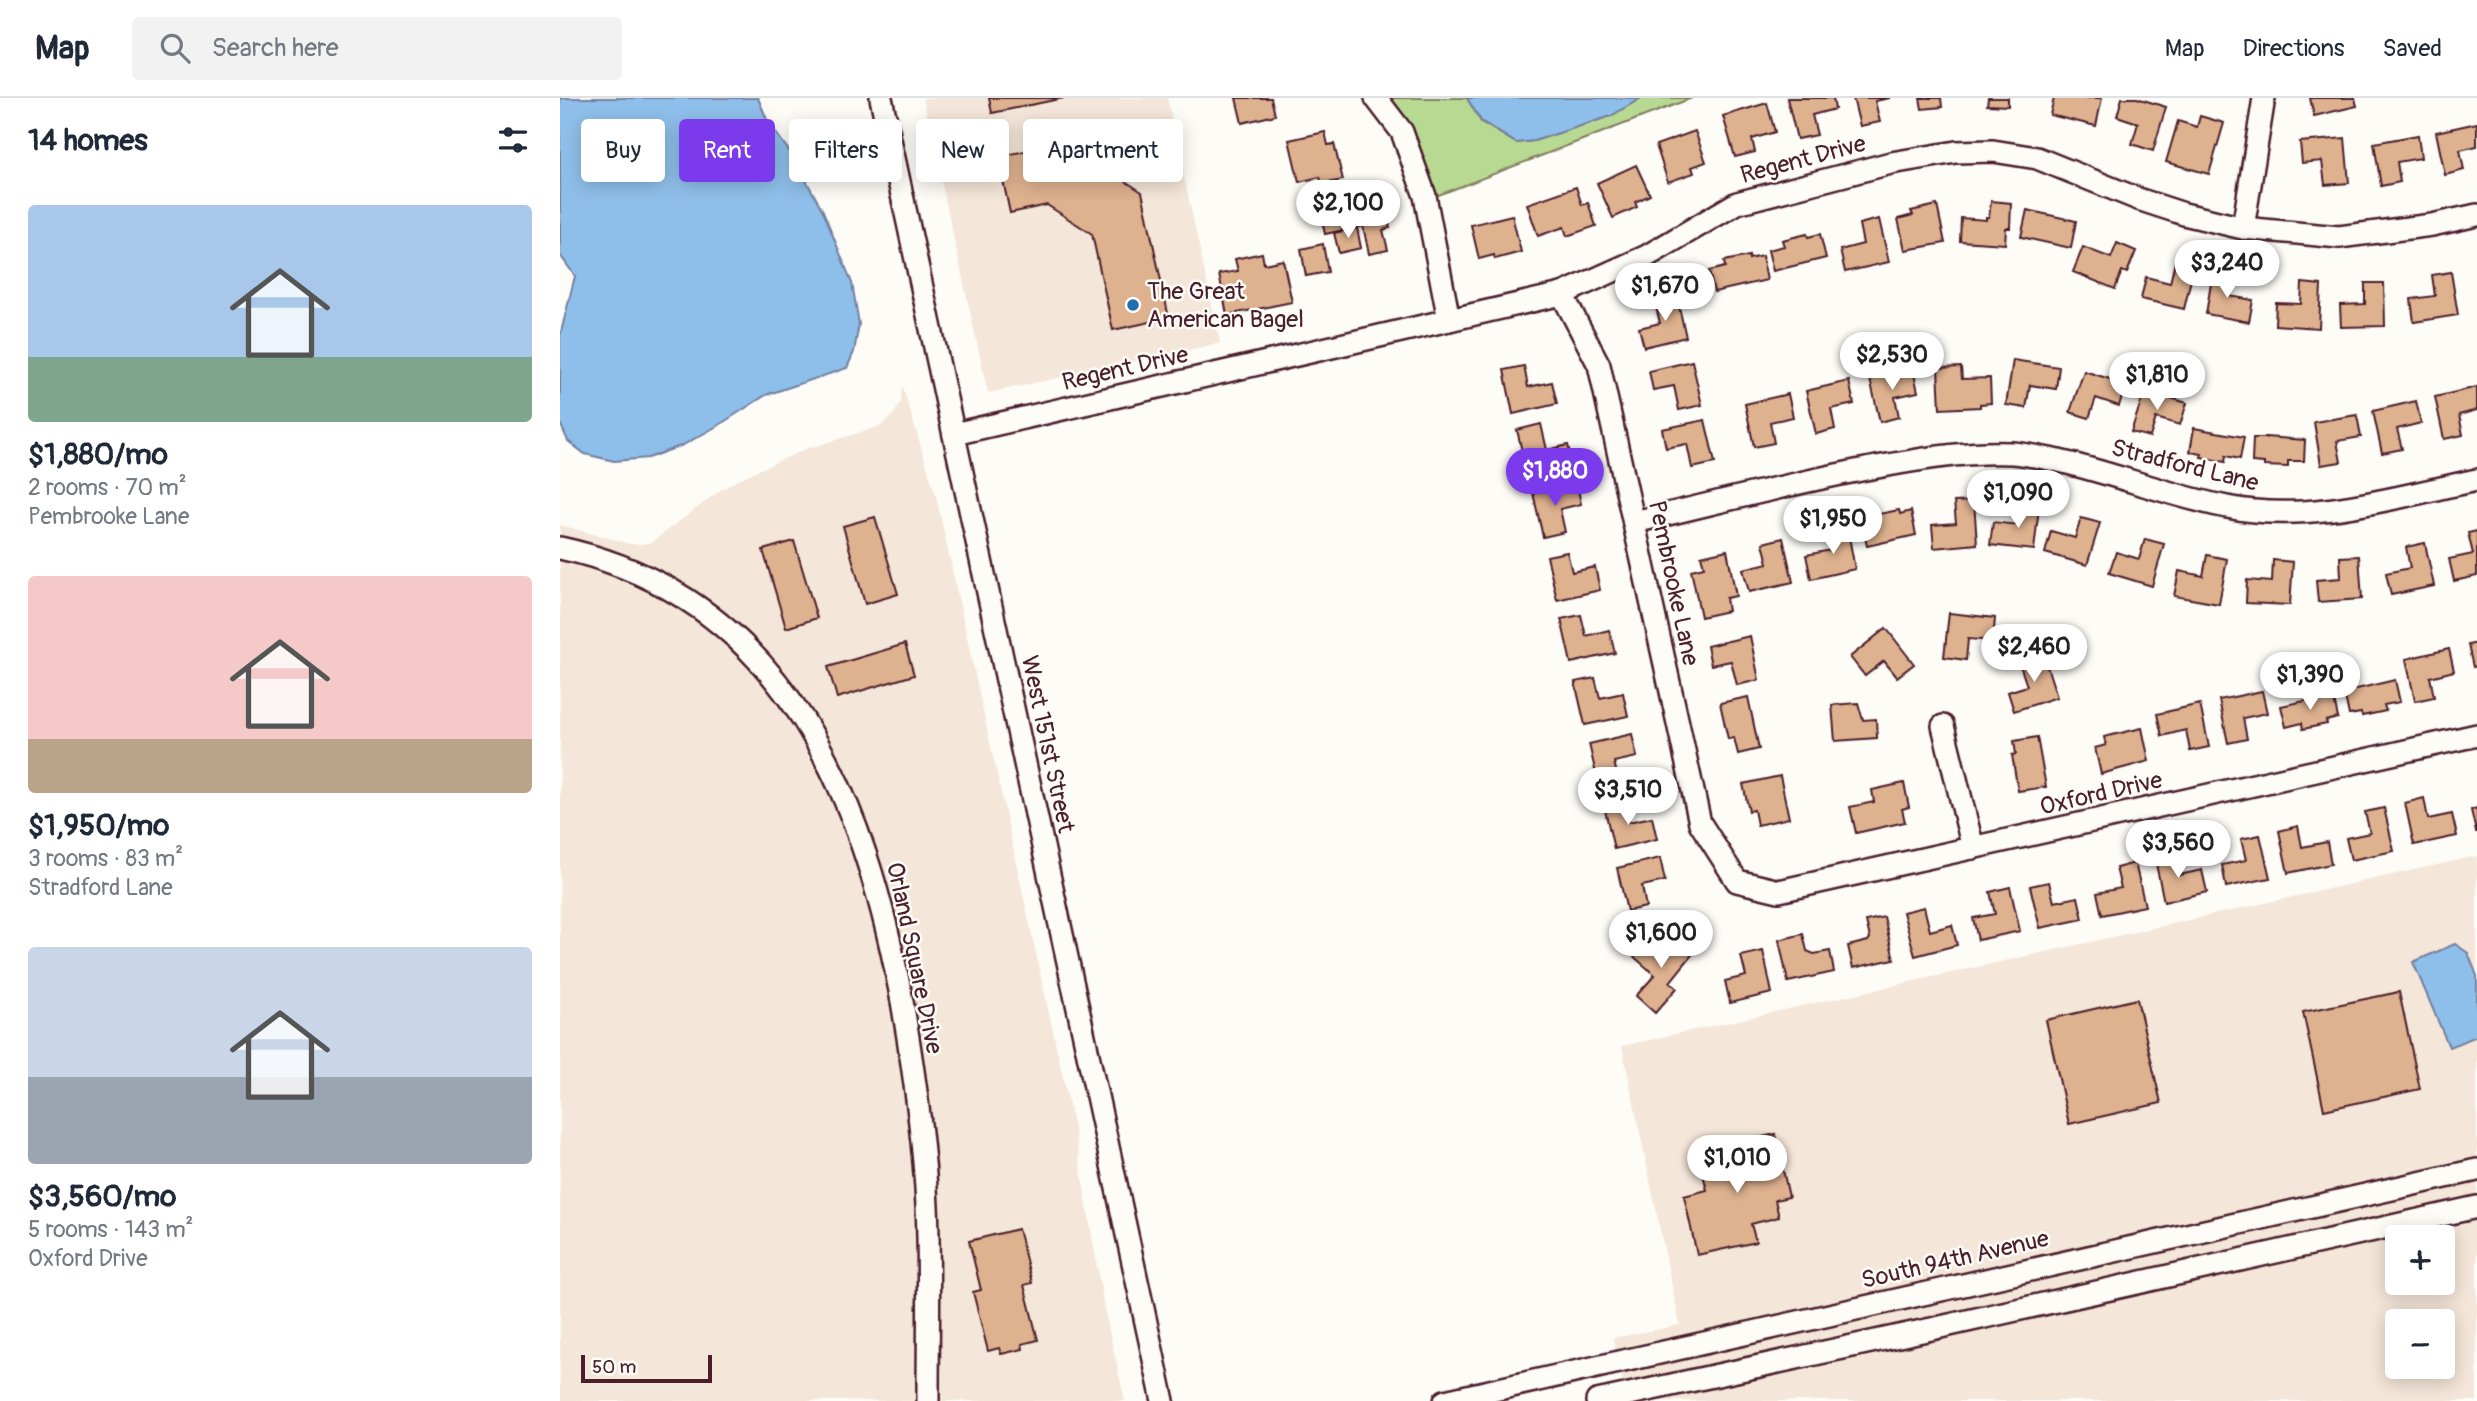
<!DOCTYPE html>
<meta charset="utf-8">
<style>
:root{--surface:#fff;--page:#f2f2f3;--text:#1f2937;--muted:#747a83;--line:#e0e1e3;--accent:#7c3aed}
body{margin:0;font-family:Pangolin,sans-serif;background:var(--page);color:var(--text);height:100vh;display:flex;flex-direction:column;font-size:26px;white-space:nowrap}
*{box-sizing:border-box;margin:0}
p{font-size:23px;color:var(--muted)}
.icon{flex:none;width:38px;height:38px;fill:none;stroke:currentColor;stroke-width:2;stroke-linecap:round;stroke-linejoin:round}
.map{position:relative;flex:1;overflow:hidden}
.drawer{display:flex;flex-direction:column;background:var(--surface);width:560px}
.drawer>*{flex:none}
.banner{position:absolute;left:21px;top:21px;width:665px;height:63px;display:flex;gap:14px}
.buttons{position:absolute;left:1825px;top:1127px;display:grid;gap:14px}
.buttons a{display:grid;place-items:center;width:70px;height:70px;border-radius:7px;background:var(--surface);box-shadow:0 4px 18px #0003;font-size:35px}
.scale{position:absolute;left:21px;bottom:18px;width:131px;box-sizing:border-box;padding-left:7px;border:4px solid #4a1f2b;border-top:0;font-size:19px;line-height:24px;white-space:nowrap;color:#4a1f2b;-webkit-text-stroke:5px #fdfcf7;paint-order:stroke}
.price{position:absolute;translate:-50% -60px;padding:0 16px;border-radius:24px;background:#fff;color:#222;font-size:23px;line-height:46px;filter:drop-shadow(0 2px 4px #0008)}
.price::after{content:'';position:absolute;left:50%;top:42px;width:21px;height:16px;margin-left:-10px;background:inherit;clip-path:polygon(0 0,100% 0,50% 100%)}
.price.on{background:var(--accent);color:#fff}
ul{padding:0;list-style:none}
li{display:grid;align-content:center;gap:14px;height:371px;padding:0 28px}
li span{display:grid;place-items:center;height:217px;border-radius:7px;color:#555}
li>.icon{margin-inline-start:auto}
span .icon{width:126px;height:126px;fill:#fffc;stroke-width:1}
li b{font-size:30px}
h2{display:flex;justify-content:space-between;align-items:center;height:84px;padding:0 28px;font-size:30px}
.chip{padding:0 24px;border-radius:7px;background:var(--surface);box-shadow:0 4px 18px #0003;font-size:24px;line-height:63px}
.chip.on{background:var(--accent);color:#fff}
header{display:flex;align-items:center;gap:42px;box-sizing:border-box;height:98px;padding:0 35px;background:var(--surface);border-bottom:2px solid var(--line)}
header strong{font-size:33px}
nav{display:flex;gap:38px;margin-inline-start:auto;font-size:24px}
.search{width:490px;height:63px;background:var(--page);display:flex;align-items:center;gap:18px;box-sizing:border-box;padding:0 24px;border-radius:7px;color:var(--muted);font-size:26px}
main{display:flex;flex:1;min-height:0}
.map>svg:first-child{display:block}
.built{fill:#f4e6d8;fill-rule:evenodd}
.green{fill:#b8d992;stroke:#817c5e;stroke-width:2}
.water{fill:#8ebfea;stroke:#737f9e;stroke-width:2}
.building{fill:#deb18f;stroke:#4a1f2b;stroke-width:2}
.lines{fill:none;stroke-linecap:round;stroke-linejoin:round}
.minor-casing{stroke:#4a1f2b;stroke-width:26}
.minor{stroke:#fdfcf7;stroke-width:21}
.poi-dot{fill:#1f6fb2;stroke:#fdfcf7;stroke-width:2.5}
.labels{text-anchor:middle;stroke-width:5;stroke-linejoin:round;paint-order:stroke}
.street-label{font-size:24px;fill:#4a1f2b;stroke:#fdfcf7}
.poi-label{font-size:24px;fill:#4a1f2b;stroke:#fdfcf7;text-anchor:start}
</style>
<header>
<strong>Map</strong>
<div class="search"><svg class="icon" aria-label="search" viewBox="0 0 24 24"><circle cx="10" cy="10" r="6"/><path d="M15 15l6 6"/></svg>Search here</div>
<nav><a>Map</a><a>Directions</a><a>Saved</a></nav>
</header>
<main>
<section class="drawer">
<h2>14 homes<svg class="icon" aria-label="filters" viewBox="0 0 24 24"><path d="M4 7h16M4 17h16"/><circle cx="9" cy="7" r="2"/><circle cx="15" cy="17" r="2"/></svg></h2>
<ul>
<li><span style="background:linear-gradient(#a9c7e8 70%,#7fa58c 0)"><svg class="icon" aria-label="home" viewBox="0 0 24 24"><path d="M3 11l9-7 9 7M6 9v11h12V9"/></svg></span><div><b>$1,880/mo</b><p>2 rooms · 70 m²</p><p>Pembrooke Lane</p></div></li>
<li><span style="background:linear-gradient(#f6c9c9 75%,#b9a48a 0)"><svg class="icon" aria-label="home" viewBox="0 0 24 24"><path d="M3 11l9-7 9 7M6 9v11h12V9"/></svg></span><div><b>$1,950/mo</b><p>3 rooms · 83 m²</p><p>Stradford Lane</p></div></li>
<li><span style="background:linear-gradient(#c9d6e8 60%,#9aa5b1 0)"><svg class="icon" aria-label="home" viewBox="0 0 24 24"><path d="M3 11l9-7 9 7M6 9v11h12V9"/></svg></span><div><b>$3,560/mo</b><p>5 rooms · 143 m²</p><p>Oxford Drive</p></div></li>
</ul>
</section>
<div class="map">
<svg width="1917" height="1303" viewBox="0 0 1917 1303">
<rect width="100%" height="100%" fill="#fdfcf7"/>
<filter id="ink" filterUnits="userSpaceOnUse"><feTurbulence type="fractalNoise" baseFrequency=".0143" numOctaves="2"/><feDisplacementMap in="SourceGraphic" scale="14" xChannelSelector="R" yChannelSelector="G"/><feConvolveMatrix kernelMatrix="1 2 1 2 8 2 1 2 1" color-interpolation-filters="sRGB"/></filter>
<g filter="url(#ink)">
<!-- built -->
<g class="built">
<path d="M363,0H607L660,245L428,295Z"/>
<path d="M342,287L376,398L448,727L514,1030L544,1210L565,1303H0V427L70,446H82L92,444L162,391L185,378L246,351L321,328L334,316L341,304Z"/>
<path d="M1917,758V1303H1067L1053,1240L1120,1227L1062,948ZM1838,1139H1883V1185H1838ZM1838,1223H1883V1269H1838Z"/>
</g>
<!-- green -->
<path class="green" d="M829,0H907L921,24L956,45L974,43L1050,18L1081,0H1132L876,98L857,50Z"/>
<!-- water -->
<g class="water">
<path d="M0,0H198L208,24L232,57L263,113L292,185L299,226L294,254L287,270L206,297L159,327L123,347L88,360L54,363L25,356L8,343L0,325V238L15,178L0,157Z"/>
<path d="M907,0H1081L1051,18L974,43L956,45L921,23Z"/>
<path d="M1895,846L1908,855L1917,878V938L1889,949L1853,864Z"/>
</g>
<!-- building -->
<g class="building">
<path d="M429,0H504L432,15Z"/>
<path d="M676,0H711L715,17L682,25Z"/>
<path d="M1227,0H1273L1275,11L1252,17L1257,37L1237,41Z"/>
<path d="M1293,0H1330L1315,3L1320,24L1300,28Z"/>
<path d="M1360,0H1381L1382,9L1362,11Z"/>
<path d="M1428,0H1448V8L1427,7Z"/>
<path d="M1494,0H1542L1536,28L1490,17Z"/>
<path d="M1562,0H1577L1606,9L1593,53L1572,46L1578,25L1557,18Z"/>
<path d="M1750,0H1795L1797,8L1754,18Z"/>
<path d="M1207,5L1215,34L1192,41L1195,54L1175,59L1163,18Z"/>
<path d="M1640,18L1664,25L1649,76L1606,64L1618,23L1637,29Z"/>
<path d="M1917,25V48L1900,52L1904,72L1885,77L1876,34Z"/>
<path d="M1135,33L1146,64L1132,69L1134,75L1108,84L1096,47Z"/>
<path d="M765,34L768,47L774,46L783,82L762,86L760,79L739,84L729,42Z"/>
<path d="M1858,37L1861,60L1837,64L1840,84L1821,88L1814,45Z"/>
<path d="M1785,40L1789,85L1765,87L1762,63L1742,65L1740,44Z"/>
<path d="M505,44L582,94L609,220L553,232L532,136L487,107L450,115L438,59Z"/>
<path d="M1076,67L1090,97L1075,104L1077,109L1053,120L1037,85Z"/>
<path d="M1016,89L1022,107L1028,105L1036,128L1007,138L1004,129L978,138L967,106Z"/>
<path d="M821,93L830,130L823,132L828,152L809,156L803,128L765,136L760,113L777,109L775,103Z"/>
<path d="M1431,103L1451,105L1450,130H1446L1445,146L1400,143L1401,120L1426,122V119H1429Z"/>
<path d="M1377,107L1385,145L1345,152L1338,121L1353,117L1351,113Z"/>
<path d="M1467,112L1516,123L1511,150L1461,139Z"/>
<path d="M952,117L961,154L935,161L934,157L919,161L911,127Z"/>
<path d="M1319,121L1329,164L1285,174L1280,152L1303,146L1299,126Z"/>
<path d="M797,130L801,150L779,155L774,135Z"/>
<path d="M1247,136L1248,139L1260,136L1266,160L1213,173L1208,152L1224,148L1222,142Z"/>
<path d="M1557,145L1576,153L1567,175L1562,173L1555,191L1513,174L1523,149L1551,160Z"/>
<path d="M763,146L768,174L746,178L741,151Z"/>
<path d="M702,155L704,166L723,162L732,204L667,217L659,176L678,173L675,161Z"/>
<path d="M1189,158V161L1202,158L1207,182L1154,194L1149,173L1165,169L1164,163Z"/>
<path d="M1615,164L1634,169L1624,211L1581,201L1586,179L1610,185Z"/>
<path d="M1653,173L1672,177L1669,198L1693,202L1689,224L1646,216Z"/>
<path d="M1891,174L1898,217L1854,224L1851,201L1875,198L1872,177Z"/>
<path d="M1742,185L1761,187L1759,230L1715,227L1716,205L1741,206Z"/>
<path d="M1805,185H1824L1825,228L1781,229L1780,207L1805,206Z"/>
<path d="M1116,196L1126,239L1084,249L1079,230L1100,225L1094,201Z"/>
<path d="M1453,262L1499,269L1496,291L1470,287L1466,310L1446,307Z"/>
<path d="M1132,263L1142,307L1119,312L1114,288L1093,292L1089,273Z"/>
<path d="M964,268L968,289L992,284L997,306L953,316L944,272Z"/>
<path d="M1401,269L1402,281L1430,280L1431,305L1420,306V309L1380,311L1378,270Z"/>
<path d="M1353,271L1358,294L1335,299L1339,319L1320,324L1310,281Z"/>
<path d="M1524,273L1566,286L1559,308L1536,300L1529,320L1510,314Z"/>
<path d="M1289,283L1294,306L1271,311L1275,331L1256,336L1246,293Z"/>
<path d="M1917,289V312L1899,317L1903,337L1884,341L1875,299Z"/>
<path d="M1585,292L1627,305L1620,327L1596,320L1590,339L1571,334Z"/>
<path d="M1228,296L1233,319L1210,324L1214,345L1194,349L1185,306Z"/>
<path d="M1856,303L1861,325L1837,331L1842,351L1822,355L1813,313Z"/>
<path d="M1797,317L1801,339L1777,343L1781,364L1761,367L1754,324Z"/>
<path d="M1145,322L1155,365L1132,370L1127,346L1106,350L1102,331Z"/>
<path d="M981,326L987,352L1008,347L1013,369L968,379L957,332Z"/>
<path d="M1634,330L1684,339L1680,361L1666,358L1665,364L1641,359L1642,356L1630,354Z"/>
<path d="M1705,339L1745,342L1744,363H1728V369L1704,368V365L1692,364L1693,340H1705Z"/>
<path d="M1017,386L1021,406L1000,411L1005,434L983,439L973,395Z"/>
<path d="M1414,403L1417,446L1374,450L1372,427L1396,425L1394,404Z"/>
<path d="M1460,406L1479,409L1474,452L1430,447L1433,424L1458,427Z"/>
<path d="M1339,412L1340,416L1351,413L1356,437L1307,448L1302,427L1316,424L1314,417Z"/>
<path d="M315,419L338,496L305,506L283,428Z"/>
<path d="M1521,420L1540,425L1527,467L1485,455L1491,433L1515,440Z"/>
<path d="M1287,428L1295,471L1251,481L1246,457L1271,452L1267,432Z"/>
<path d="M1917,433V478L1894,483L1889,461L1913,456L1908,435Z"/>
<path d="M1223,440L1233,484L1189,494L1183,471L1208,465L1203,445Z"/>
<path d="M1585,441L1604,446L1592,488L1549,475L1556,454L1579,461Z"/>
<path d="M234,443L257,520L226,530L203,452Z"/>
<path d="M1865,445L1874,488L1831,497L1826,475L1850,470L1846,449Z"/>
<path d="M1167,452L1176,498L1166,500L1168,513L1141,519L1131,472L1144,469L1141,458Z"/>
<path d="M1007,454L1012,474L1035,469L1040,492L997,502L987,458Z"/>
<path d="M1647,457L1667,461L1659,506L1614,498L1619,473L1643,478Z"/>
<path d="M1799,458L1802,501L1758,504L1756,482L1781,480L1780,459Z"/>
<path d="M1713,462L1733,464L1730,507L1686,505L1687,482L1712,484Z"/>
<path d="M1389,515L1435,520L1433,543L1408,541L1406,562L1384,559Z"/>
<path d="M1021,517L1026,538L1049,532L1055,555L1011,565L1001,521Z"/>
<path d="M1326,530L1354,566L1337,579L1324,563L1305,578L1290,559Z"/>
<path d="M1190,538L1199,582L1177,587L1171,563L1151,567L1147,548Z"/>
<path d="M1917,545V568L1913,569L1908,547Z"/>
<path d="M345,546L354,577L277,600L268,569Z"/>
<path d="M1889,551L1894,573L1870,579L1874,599L1855,603L1846,561Z"/>
<path d="M1483,556L1497,599L1454,613L1448,594L1467,588L1459,564Z"/>
<path d="M1035,580L1040,600L1063,595L1068,618L1025,627L1015,584Z"/>
<path d="M1835,582L1840,604L1824,607L1826,613L1802,618L1801,615L1789,617L1784,594Z"/>
<path d="M1702,593L1707,615L1683,620L1687,641L1668,645L1659,602Z"/>
<path d="M1773,597L1778,620L1766,623L1767,626L1743,631L1742,625L1726,629L1721,608Z"/>
<path d="M1188,599L1199,651L1178,656L1174,640L1168,641L1160,605Z"/>
<path d="M1298,605L1303,622L1316,621L1317,640L1275,643L1272,607Z"/>
<path d="M1640,606L1649,649L1630,653L1626,632L1602,638L1597,616Z"/>
<path d="M1582,630L1589,663L1541,676L1535,650L1546,647L1544,639Z"/>
<path d="M1072,636L1077,659L1054,664L1059,684L1039,689L1029,646Z"/>
<path d="M1477,639L1486,689L1458,693L1452,657L1456,656L1454,643Z"/>
<path d="M1220,678L1229,720L1197,727L1194,712L1189,713L1183,686Z"/>
<path d="M1344,685L1349,709L1342,711L1345,724L1296,735L1290,709L1314,704L1312,692Z"/>
<path d="M1864,700L1868,721L1892,716L1897,738L1854,747L1845,705Z"/>
<path d="M1064,703L1068,724L1092,719L1097,741L1054,751L1044,708Z"/>
<path d="M1824,710L1834,753L1791,762L1786,740L1810,735L1805,714Z"/>
<path d="M1917,710V734H1916L1911,712Z"/>
<path d="M1738,728L1742,749L1767,744L1771,766L1728,775L1719,733Z"/>
<path d="M1700,737L1710,780L1666,789L1662,767L1686,762L1681,741Z"/>
<path d="M1614,757L1619,777L1642,772L1647,794L1604,804L1595,761Z"/>
<path d="M1100,760L1105,783L1082,788L1086,809L1067,813L1057,770Z"/>
<path d="M1575,765L1585,808L1542,817L1537,795L1561,790L1556,770Z"/>
<path d="M1489,784L1494,804L1518,799L1523,821L1480,830L1470,788Z"/>
<path d="M1450,789L1460,833L1418,842L1413,820L1435,816L1430,794Z"/>
<path d="M1364,809L1370,833L1392,827L1397,847L1355,858L1343,814Z"/>
<path d="M1324,819L1334,861L1293,870L1288,848L1308,843L1310,840L1306,823Z"/>
<path d="M1243,836L1247,853L1254,856L1270,853L1274,874L1228,884L1219,842Z"/>
<path d="M1119,839L1135,853L1110,884L1117,890L1095,915L1076,898L1095,877L1072,857L1087,840L1105,856Z"/>
<path d="M1203,853L1212,895L1170,905L1165,883L1186,878L1181,858Z"/>
<path d="M1839,894L1860,991L1764,1012L1743,914Z"/>
<path d="M1577,901L1601,1005L1509,1026L1486,922Z"/>
<path d="M1215,1036L1229,1099L1215,1102L1219,1119L1191,1126L1196,1144L1137,1157L1124,1098L1147,1092L1143,1076L1161,1072L1156,1050Z"/>
<path d="M458,1131L472,1185L464,1187L478,1242L462,1246L463,1251L441,1256L439,1250L428,1253L413,1194L421,1192L409,1143Z"/>
</g>
<g class="lines">
<defs>
<g id="minor">
<path d="M321,0L603,1303"/>
<path d="M816,0L842,34L865,98L889,222"/>
<path d="M1683,130L1704,0"/>
<path d="M1002,196L1039,267L1140,725L1177,783L1219,793L1917,637"/>
<path d="M394,336L1002,196L1087,158L1177,105L1331,65L1396,54L1433,53L1477,60L1578,101L1624,116L1683,130L1779,139L1872,127L1917,117"/>
<path d="M1074,424C1151,406 1228,386 1306,371C1355,362 1402,353 1452,355C1468,356 1484,360 1499,363C1556,376 1610,398 1667,409C1751,426 1835,399 1917,382"/>
<path d="M0,450C227,499 306,703 343,909C354,974 364,1041 367,1108C370,1172 368,1238 368,1303"/>
<path d="M1383,628L1413,750"/>
<path d="M885,1303L1917,1072"/>
<path d="M1037,1303L1376,1230L1917,1109"/>
</g>
</defs>
<!-- minor casing -->
<use href="#minor" class="minor-casing"/>
<!-- minor -->
<use href="#minor" class="minor"/>
</g>
</g>
<!-- markers -->
<circle class="poi-dot" cx="573" cy="207" r="7"/>
<g class="labels">
<!-- street labels -->
<g class="street-label">
<text transform="translate(1243 61) rotate(-15)" y="8">Regent Drive</text>
<text transform="translate(565 270) rotate(-13)" y="8">Regent Drive</text>
<text transform="translate(1625 367) rotate(14)" y="8">Stradford Lane</text>
<text transform="translate(1114 485) rotate(78)" y="8">Pembrooke Lane</text>
<text transform="translate(488 646) rotate(78)" y="8">West 151st Street</text>
<text transform="translate(1541 695) rotate(-13)" y="8">Oxford Drive</text>
<text transform="translate(355 860) rotate(78)" y="8">Orland Square Drive</text>
<text transform="translate(1395 1161) rotate(-13)" y="8">South 94th Avenue</text>
</g>
<!-- poi labels -->
<g class="poi-label">
<text x="587" y="201">The Great<tspan x="587" dy="28">American Bagel</tspan></text>
</g>
</g>
</svg>
<div class="buttons">
<a>+</a>
<a>−</a>
</div>
<div class="scale">50 m</div>
<b class="price" style="left:788px;top:142px">$2,100</b>
<b class="price" style="left:1667px;top:202px">$3,240</b>
<b class="price" style="left:1105px;top:225px">$1,670</b>
<b class="price" style="left:1332px;top:294px">$2,530</b>
<b class="price" style="left:1597px;top:314px">$1,810</b>
<b class="price on" style="left:995px;top:410px">$1,880</b>
<b class="price" style="left:1458px;top:432px">$1,090</b>
<b class="price" style="left:1273px;top:458px">$1,950</b>
<b class="price" style="left:1474px;top:586px">$2,460</b>
<b class="price" style="left:1750px;top:614px">$1,390</b>
<b class="price" style="left:1068px;top:729px">$3,510</b>
<b class="price" style="left:1618px;top:782px">$3,560</b>
<b class="price" style="left:1101px;top:872px">$1,600</b>
<b class="price" style="left:1177px;top:1097px">$1,010</b>
<div class="banner">
<a class="chip">Buy</a>
<a class="chip on">Rent</a>
<a class="chip">Filters</a>
<a class="chip">New</a>
<a class="chip">Apartment</a>
</div>
</div>
</main>
